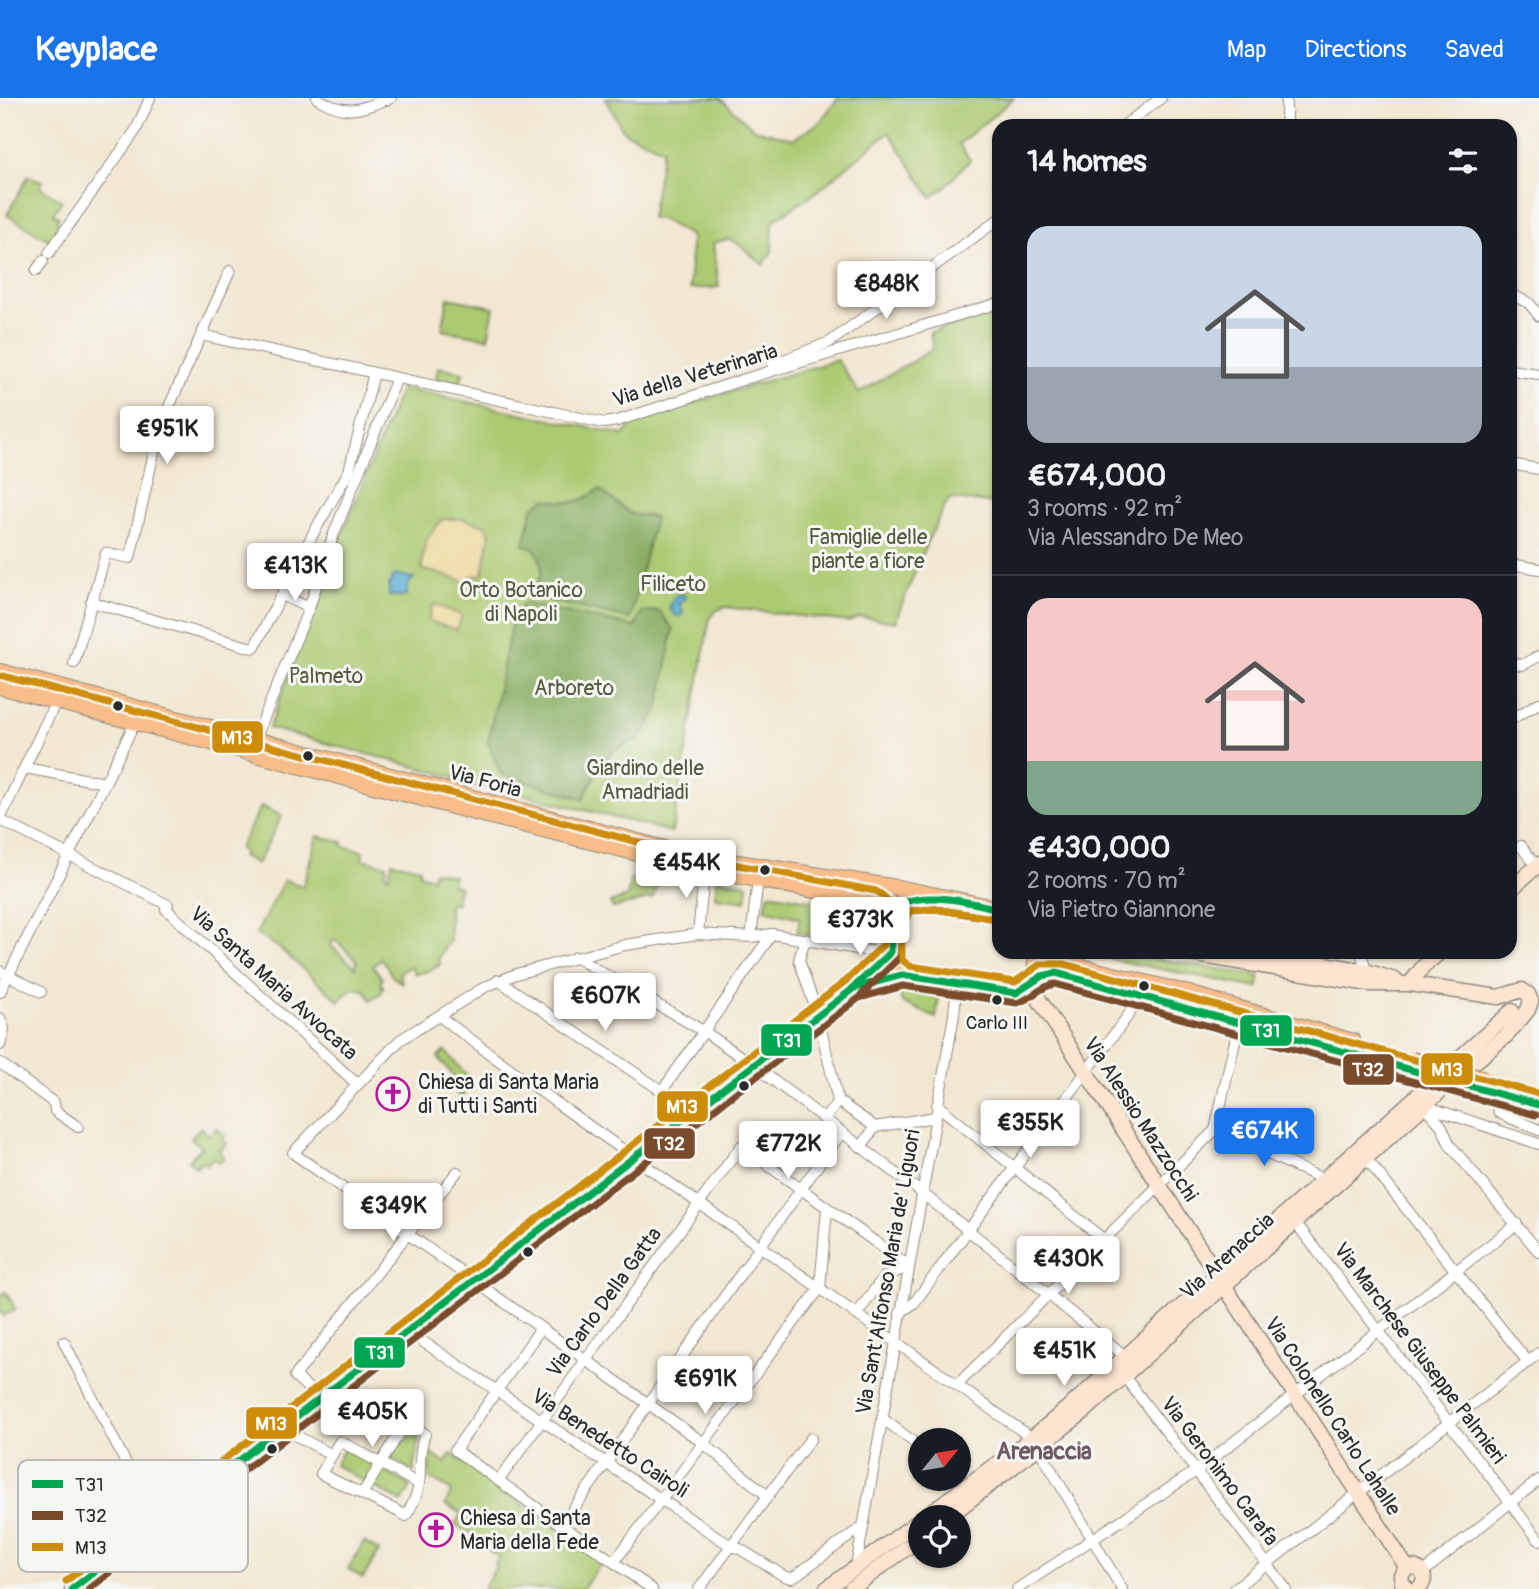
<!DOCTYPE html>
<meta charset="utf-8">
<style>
:root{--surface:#171b24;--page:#20242c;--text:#f1f3f6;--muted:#9ea1a6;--line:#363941;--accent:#1a73e8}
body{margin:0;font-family:Pangolin,sans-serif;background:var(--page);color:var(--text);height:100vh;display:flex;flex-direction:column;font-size:26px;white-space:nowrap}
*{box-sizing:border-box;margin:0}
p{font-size:23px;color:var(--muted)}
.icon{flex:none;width:38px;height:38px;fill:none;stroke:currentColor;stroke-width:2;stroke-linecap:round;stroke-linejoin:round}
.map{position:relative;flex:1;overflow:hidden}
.side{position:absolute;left:992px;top:21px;width:525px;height:840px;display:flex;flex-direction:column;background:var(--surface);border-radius:21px;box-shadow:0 2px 5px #0004}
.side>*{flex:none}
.needle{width:46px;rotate:60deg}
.controls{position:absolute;left:908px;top:1330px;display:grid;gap:14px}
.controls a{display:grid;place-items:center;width:63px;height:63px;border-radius:50%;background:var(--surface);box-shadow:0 2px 5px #0004;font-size:35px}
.price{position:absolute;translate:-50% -60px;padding:0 16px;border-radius:7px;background:#fff;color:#222;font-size:23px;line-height:46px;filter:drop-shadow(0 2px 4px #0008)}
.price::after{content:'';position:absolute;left:50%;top:42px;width:21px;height:16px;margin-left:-10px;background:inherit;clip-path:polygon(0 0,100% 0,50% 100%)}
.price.on{background:var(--accent);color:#fff}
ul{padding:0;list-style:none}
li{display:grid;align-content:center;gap:14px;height:371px;padding:0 35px}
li+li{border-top:2px solid var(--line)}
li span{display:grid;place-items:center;height:217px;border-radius:21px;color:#555}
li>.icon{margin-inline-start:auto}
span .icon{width:126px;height:126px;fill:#fffc;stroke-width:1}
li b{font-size:30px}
h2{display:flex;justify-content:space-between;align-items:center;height:84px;padding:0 35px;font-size:30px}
header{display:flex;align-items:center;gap:42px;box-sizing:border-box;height:98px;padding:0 35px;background:var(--accent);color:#fff}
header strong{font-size:33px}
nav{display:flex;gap:38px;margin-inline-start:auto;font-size:24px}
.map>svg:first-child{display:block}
.green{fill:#acca71;stroke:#6c7a4e;stroke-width:2;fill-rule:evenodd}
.forest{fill:#89ae63;stroke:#5a6c47;stroke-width:2}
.sand{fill:#eeda9e;stroke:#8c8264;stroke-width:2}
.water{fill:#55abd1;stroke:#406b7e;stroke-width:2}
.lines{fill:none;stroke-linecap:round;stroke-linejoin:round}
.street-casing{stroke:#8e897e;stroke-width:12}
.secondary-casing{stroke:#8e897e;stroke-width:17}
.primary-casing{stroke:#8e897e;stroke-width:18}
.street{stroke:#fff;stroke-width:10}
.secondary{stroke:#fce5d0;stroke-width:14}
.primary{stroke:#f8bd89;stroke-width:16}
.primary-bridge-casing{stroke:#8e897e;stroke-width:18;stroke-linecap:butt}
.primary-bridge{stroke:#f8bd89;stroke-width:16}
.bus-1-casing{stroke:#f6f6f2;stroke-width:12}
.bus-2-casing{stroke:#f6f6f2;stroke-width:12}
.bus-3-casing{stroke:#f6f6f2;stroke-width:12}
.bus-1{stroke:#00a651;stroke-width:7}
.bus-2{stroke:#7a4b2a;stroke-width:7}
.bus-3{stroke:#ce8d09;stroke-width:7}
.bus-dot{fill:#2b2b2b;stroke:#f6f6f2;stroke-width:2.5}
.labels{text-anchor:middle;stroke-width:6;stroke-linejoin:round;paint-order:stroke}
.bus-label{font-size:19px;fill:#2b2b2b;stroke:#f6f6f2}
.street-label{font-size:21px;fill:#2b2b2b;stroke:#f6f6f2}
.park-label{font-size:21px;fill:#525b40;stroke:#f6f6f2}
.poi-label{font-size:21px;fill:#2b2b2b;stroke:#f6f6f2;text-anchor:start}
.neighbourhood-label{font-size:23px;font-weight:bold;fill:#6d5964;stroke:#f6f6f2}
.key{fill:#f6f6f2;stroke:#b9b9b6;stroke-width:2}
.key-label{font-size:19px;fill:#2b2b2b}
.line-badge{stroke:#f6f6f2;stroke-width:2.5}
.badge-label{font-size:19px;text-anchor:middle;font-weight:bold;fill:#fff}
</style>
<header>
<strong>Keyplace</strong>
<nav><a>Map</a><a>Directions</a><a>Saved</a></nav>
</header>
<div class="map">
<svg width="1539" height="1491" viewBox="0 0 1539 1491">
<rect width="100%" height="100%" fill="#f6f6f2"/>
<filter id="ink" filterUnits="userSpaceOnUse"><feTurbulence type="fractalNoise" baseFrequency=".0143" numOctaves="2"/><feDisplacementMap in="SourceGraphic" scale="14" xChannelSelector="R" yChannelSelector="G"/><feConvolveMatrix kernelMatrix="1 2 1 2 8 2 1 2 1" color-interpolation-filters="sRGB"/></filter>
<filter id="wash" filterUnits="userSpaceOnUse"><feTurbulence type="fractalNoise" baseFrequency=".00686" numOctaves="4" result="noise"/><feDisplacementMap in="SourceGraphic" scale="28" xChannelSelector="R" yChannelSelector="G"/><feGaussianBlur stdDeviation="1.57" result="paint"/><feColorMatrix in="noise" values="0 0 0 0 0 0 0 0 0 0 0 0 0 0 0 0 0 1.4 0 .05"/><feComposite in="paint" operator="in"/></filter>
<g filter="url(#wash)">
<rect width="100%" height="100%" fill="#f2e7d1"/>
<!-- green -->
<g class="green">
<path d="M605,0H720L754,31L793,41L819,25L838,0H1014L959,46L970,62L943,91L931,99L889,34L815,95L773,123L772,154L763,167L741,148L729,141L713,145L719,189L690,191L691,138C678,132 665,120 651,120L663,51L624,34Z"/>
<path d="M28,78L43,83L40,89L62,103L53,116L59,119L56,124L64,129L52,144L7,117Z"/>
<path d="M448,200L494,209L488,240L442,232Z"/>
<path d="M999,216V392L991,405L949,401L928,442L895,524L860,519L849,524L725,509L717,512L710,519L672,734L485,687L483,691L453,682L454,679L269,630L333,459L401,290L624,337L636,322L837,262L859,295L933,251L930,234Z"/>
<path d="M438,269L463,274L460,286L436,281Z"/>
<path d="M261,708L282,718L257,766L242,758L244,754L239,751Z"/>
<path d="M317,738L343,744L342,748L363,753L362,761L387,767L385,777L389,778L392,764L420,770L419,776L432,780L434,773L454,778L452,787L459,788V793L456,794L457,805H449L450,842L439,859L440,867L428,873L416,876L410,868L399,875L402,885L393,879L381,860L373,868L383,881L380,884L383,888L382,894L371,902L365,892L352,890L339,903L278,849L256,836L284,782L303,788ZM335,842L357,862L355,869L330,847Z"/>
<path d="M631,781L657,789L653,800L613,810L610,805L627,799Z"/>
<path d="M717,781L748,786L746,803L715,799Z"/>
<path d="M769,795L872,813L878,816C880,826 880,841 874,848L797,834L800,820L765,811Z"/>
<path d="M1093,854H1116L1260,878L1258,890L1093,858Z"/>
<path d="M898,890L931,893L939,897L936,920L902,904Z"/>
<path d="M445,953L469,980L466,983L471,988L461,999L453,990L458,984L438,959Z"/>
<path d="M201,1029L209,1038L217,1030L225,1038L222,1041L227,1045L219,1053L224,1059L219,1065L213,1060L207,1067L202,1063L196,1069L189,1062L201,1049L191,1040Z"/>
<path d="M6,1194L16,1212L3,1218L0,1213V1198Z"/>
<path d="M406,1332L419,1340L414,1374L390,1360Z"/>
<path d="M344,1351L374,1368L365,1384L335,1367Z"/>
<path d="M430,1355L445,1365L451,1356L603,1463L582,1491H483L496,1469L495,1467L499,1459L474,1443L476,1438L455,1427L461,1415L445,1407L452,1393L429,1380Z"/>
<path d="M382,1372L411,1388L402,1404L373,1388Z"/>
<path d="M364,1444L379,1453L363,1480L348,1471Z"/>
</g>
<!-- forest -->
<g class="forest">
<path d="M599,391L631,416L655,419L630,521L527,498C542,483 547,469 534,450L524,447L533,409L545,401C569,405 578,408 599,391Z"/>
<path d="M524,505L635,529L641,514L659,513L673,531L659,610L638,643C606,646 596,677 583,701L501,676L488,645L512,523Z"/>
</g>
<!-- sand -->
<g class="sand">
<path d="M443,421H463L485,427L490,436L483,476L470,479L467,484L422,471C423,445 425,440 443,421Z"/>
<path d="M433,506L462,517L457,532L428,523Z"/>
</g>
<!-- water -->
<g class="water">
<path d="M400,477L414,480L408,486L406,498H389V487L393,478Z"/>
<path d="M679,496L684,497L686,500L680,505L683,515L681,518H676L669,510L675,498Z"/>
</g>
</g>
<g filter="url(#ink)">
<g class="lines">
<defs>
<g id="street">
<path d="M317,0C347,19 360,11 391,0"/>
<path d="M1123,28L1161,0"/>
<path d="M1286,28V0"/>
<path d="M49,155L136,32L150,0"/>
<path d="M36,173L43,163"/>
<path d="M1510,196L1529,205L1539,218"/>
<path d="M201,237L604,325L617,323L745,281L999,205"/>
<path d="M773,266L830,244L999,121"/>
<path d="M1510,272L1539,276"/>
<path d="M164,320L230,173"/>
<path d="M1510,366L1539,371"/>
<path d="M1510,466L1539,471"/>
<path d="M282,497L309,510"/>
<path d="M91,504L252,550L255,548L314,434L349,373L374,275"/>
<path d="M74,565L106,455L130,460L159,332"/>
<path d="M1510,565L1522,567L1539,558"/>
<path d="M1510,622L1539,605"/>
<path d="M254,644L309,510L333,438L397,280"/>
<path d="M25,670L105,685"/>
<path d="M0,721L58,599"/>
<path d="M0,722L168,807"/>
<path d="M1521,748L1536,768"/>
<path d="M166,811L357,986"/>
<path d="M698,836L705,767"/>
<path d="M751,839L758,781"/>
<path d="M805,841L799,862L818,918L838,1003"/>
<path d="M1361,854L1366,873"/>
<path d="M575,859L705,934L753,967L922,1095L1125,1258"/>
<path d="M0,873L41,894"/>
<path d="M498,882L662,993L689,1017"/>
<path d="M0,894L136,623"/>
<path d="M439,918L558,1006L1032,1340"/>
<path d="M0,920L4,931L0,947"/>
<path d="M0,965L54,1005L55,1013L78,1029"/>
<path d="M662,993L772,836"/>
<path d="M1499,996L1497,1006L1499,1015L1539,1032"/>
<path d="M937,1007L1103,1141"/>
<path d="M1424,1008L1441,1027L1450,1047L1539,1154"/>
<path d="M1425,1008L1539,1046"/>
<path d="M824,1022L838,1003L875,1029L861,1049"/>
<path d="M875,1029L935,1019"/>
<path d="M1215,1032L1325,1082"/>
<path d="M1366,1060L1528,1264"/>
<path d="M1295,1124L1539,1442"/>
<path d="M900,1215L914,1205L1130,915"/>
<path d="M857,1216L883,1180L909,1168"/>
<path d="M541,1230L455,1352L652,1491"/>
<path d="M407,1233L731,1448L740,1451L784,1478L791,1480L795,1478L862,1429"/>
<path d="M64,1244L157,1426"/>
<path d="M1124,1278L1286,1491"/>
<path d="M957,1287L1215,1032L1239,925"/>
<path d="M320,1301L295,1278L457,1074"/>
<path d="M882,1320L920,1349"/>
<path d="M282,1330L332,1357"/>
<path d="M1039,1351L1122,1491"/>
<path d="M499,1382L741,1048L909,1168"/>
<path d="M362,1396C368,1386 375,1376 381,1365L407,1322L425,1336C418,1353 421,1369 419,1387C417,1399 412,1407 406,1418L397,1413L321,1376L340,1343L419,1386"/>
<path d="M768,1398L698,1341L293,1055L400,942L485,889L516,876L625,847L698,836L751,839L772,836L875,854L885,850L891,841"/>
<path d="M562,1427L841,1035"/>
<path d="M614,1464L820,1190L827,1110"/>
<path d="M856,1469L954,917L957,885"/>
<path d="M1423,1474L1539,1382"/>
<path d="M699,1491L811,1340"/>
<path d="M1017,1491L1196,1373L1517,1126"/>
<path d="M1234,1491L1539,1255"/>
</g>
<g id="secondary">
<path d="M1510,792L1539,766"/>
<path d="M1179,854L1369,886H1410L1499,899L1522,892L1528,896L1531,903"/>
<path d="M1254,854L1366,873L1395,882"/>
<path d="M1029,886L1407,1470"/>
<path d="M1410,886L1423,869L1440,854"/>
<path d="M859,888L902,877"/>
<path d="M924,1419L1032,1340L1078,1301L1512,913"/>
<path d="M948,1419L1085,1313L1445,989L1507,937L1528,912L1531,903"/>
<path d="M72,1491L854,890L891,854"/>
<path d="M826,1491L920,1422"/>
<path d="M851,1491L920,1440"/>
<path d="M1408,1491L1402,1485L1401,1477L1407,1470C1422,1466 1430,1481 1418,1491"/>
</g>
<g id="primary">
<path d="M0,574L653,748L706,760L903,791L999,811"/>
<path d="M0,588L475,714L650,758L704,771L873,803L882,809L892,840"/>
<path d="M925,802L913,801L902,805L893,824L892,865L902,877L1016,895C1034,890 1036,870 1037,854"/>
<path d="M1045,854L1065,865L1185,895L1353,944"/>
<path d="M1032,882L1049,875L1062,876L1413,971"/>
<path d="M1460,985L1539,1007"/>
</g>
</defs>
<!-- street casing -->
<use href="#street" class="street-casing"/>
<!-- secondary casing -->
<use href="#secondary" class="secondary-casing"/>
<!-- primary casing -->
<use href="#primary" class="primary-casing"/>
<!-- street -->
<use href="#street" class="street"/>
<!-- secondary -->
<use href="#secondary" class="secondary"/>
<!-- primary -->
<use href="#primary" class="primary"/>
<defs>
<path id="primary-bridge" d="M1412,962L1483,981"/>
</defs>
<!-- primary-bridge casing -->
<use href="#primary-bridge" class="primary-bridge-casing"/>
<!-- primary-bridge -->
<use href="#primary-bridge" class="primary-bridge"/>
<defs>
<g id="bus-1">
<path d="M852,891L891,854L893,824L902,805C933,794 968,804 999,811"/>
<path d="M72,1491L854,890L902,877L1016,895L1042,878L1056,875L1539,1007"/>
</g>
<g id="bus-2">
<path d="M859,899L900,859L903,827L910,813L935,811L997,821"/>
<path d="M89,1491L859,900L903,888L1017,905C1032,901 1040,888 1055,886L1536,1017"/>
</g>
<g id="bus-3">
<path d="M3,578L653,748L706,761L876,793C898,805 902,831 901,854"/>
<path d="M997,821L935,811L910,813L902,840V862L910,868L1015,884L1041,866H1064L1539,996"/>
<path d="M66,1483L847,882L884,846"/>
</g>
</defs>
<!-- bus-1 casing -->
<use href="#bus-1" class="bus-1-casing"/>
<!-- bus-2 casing -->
<use href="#bus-2" class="bus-2-casing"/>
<!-- bus-3 casing -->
<use href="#bus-3" class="bus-3-casing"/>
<!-- bus-1 -->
<use href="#bus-1" class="bus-1"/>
<!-- bus-2 -->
<use href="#bus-2" class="bus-2"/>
<!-- bus-3 -->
<use href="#bus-3" class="bus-3"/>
</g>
</g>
<!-- icons -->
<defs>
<symbol id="church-ring" viewBox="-11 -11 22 22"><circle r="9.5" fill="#f6f6f2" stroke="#b5179e" stroke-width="1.5"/><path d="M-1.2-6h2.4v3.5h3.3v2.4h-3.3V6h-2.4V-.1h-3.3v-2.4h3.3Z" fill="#b5179e"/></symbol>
</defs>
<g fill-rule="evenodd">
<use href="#church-ring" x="374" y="977" width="38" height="38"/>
<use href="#church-ring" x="417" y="1413" width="38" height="38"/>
</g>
<!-- markers -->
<g class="bus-dot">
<circle cx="118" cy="608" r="6"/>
<circle cx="308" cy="658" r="6"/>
<circle cx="765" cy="772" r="6"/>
<circle cx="1144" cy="888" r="6"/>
<circle cx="997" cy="902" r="6"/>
<circle cx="744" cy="988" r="6"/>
<circle cx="528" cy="1154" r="6"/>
<circle cx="272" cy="1351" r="6"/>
</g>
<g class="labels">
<!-- bus labels -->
<g class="bus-label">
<text x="997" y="931">Carlo III</text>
</g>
<!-- street labels -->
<g class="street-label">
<text transform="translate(695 277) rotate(-17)" y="7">Via della Veterinaria</text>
<text transform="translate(485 683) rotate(15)" y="7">Via Foria</text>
<text transform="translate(274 885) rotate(42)" y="7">Via Santa Maria Avvocata</text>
<text transform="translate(1141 1021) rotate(57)" y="7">Via Alessio Mazzocchi</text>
<text transform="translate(1227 1158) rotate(-42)" y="7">Via Arenaccia</text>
<text transform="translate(888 1174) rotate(-80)" y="7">Via Sant'Alfonso Maria de' Liguori</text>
<text transform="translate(604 1204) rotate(-54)" y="7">Via Carlo Della Gatta</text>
<text transform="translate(1420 1255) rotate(53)" y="7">Via Marchese Giuseppe Palmieri</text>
<text transform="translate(1333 1318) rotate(57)" y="7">Via Colonello Carlo Lahalle</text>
<text transform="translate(610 1345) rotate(33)" y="7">Via Benedetto Cairoli</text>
<text transform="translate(1220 1373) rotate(53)" y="7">Via Geronimo Carafa</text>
</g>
<!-- park labels -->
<g class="park-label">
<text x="868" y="446">Famiglie delle<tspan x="868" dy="24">piante a fiore</tspan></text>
<text x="673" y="493">Filiceto</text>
<text x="521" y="499">Orto Botanico<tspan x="521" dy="24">di Napoli</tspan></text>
<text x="326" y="585">Palmeto</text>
<text x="574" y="597">Arboreto</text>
<text x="645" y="677">Giardino delle<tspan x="645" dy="24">Amadriadi</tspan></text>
</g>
<!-- poi labels -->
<g class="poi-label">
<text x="418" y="991">Chiesa di Santa Maria<tspan x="418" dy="24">di Tutti i Santi</tspan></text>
<text x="460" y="1427">Chiesa di Santa<tspan x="460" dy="24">Maria della Fede</tspan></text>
</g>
<!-- neighbourhood labels -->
<g class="neighbourhood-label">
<text x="1044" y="1361">Arenaccia</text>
</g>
</g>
<!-- legend -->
<rect x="18" y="1362" width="230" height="112" rx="10" class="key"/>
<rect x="32" y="1382" width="31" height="8" fill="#00a651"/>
<rect x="32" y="1413" width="31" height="9" fill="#7a4b2a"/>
<rect x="32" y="1445" width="31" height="8" fill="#ce8d09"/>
<g class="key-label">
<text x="75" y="1393">T31</text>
<text x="75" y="1424">T32</text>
<text x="75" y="1456">M13</text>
</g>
<g class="line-badge">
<rect x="211" y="622" width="53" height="34" rx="7" fill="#ce8d09"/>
<rect x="1239" y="916" width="54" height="33" rx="7" fill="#00a651"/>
<rect x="760" y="925" width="53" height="34" rx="7" fill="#00a651"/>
<rect x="1420" y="954" width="54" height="34" rx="7" fill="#ce8d09"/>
<rect x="1342" y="955" width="53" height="33" rx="7" fill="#7a4b2a"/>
<rect x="656" y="992" width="53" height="33" rx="7" fill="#ce8d09"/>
<rect x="643" y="1029" width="53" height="33" rx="7" fill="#7a4b2a"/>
<rect x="353" y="1238" width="53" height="33" rx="7" fill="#00a651"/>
<rect x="245" y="1308" width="53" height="34" rx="7" fill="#ce8d09"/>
</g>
<g class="badge-label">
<text x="237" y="646">M13</text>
<text x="1266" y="939">T31</text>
<text x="787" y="949">T31</text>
<text x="1447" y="978">M13</text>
<text x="1368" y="978">T32</text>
<text x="682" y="1015">M13</text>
<text x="669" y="1052">T32</text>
<text x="380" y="1261">T31</text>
<text x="271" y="1332">M13</text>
</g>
</svg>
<div class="controls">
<a><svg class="needle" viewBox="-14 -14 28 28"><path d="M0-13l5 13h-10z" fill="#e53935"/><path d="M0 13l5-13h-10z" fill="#9ea1a6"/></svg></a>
<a><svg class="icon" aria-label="locate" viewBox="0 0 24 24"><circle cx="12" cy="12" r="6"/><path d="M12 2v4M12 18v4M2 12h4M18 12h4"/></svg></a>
</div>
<b class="price" style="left:886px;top:223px">€848K</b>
<b class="price" style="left:167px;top:368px">€951K</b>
<b class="price" style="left:295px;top:505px">€413K</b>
<b class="price" style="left:686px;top:802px">€454K</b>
<b class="price" style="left:860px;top:859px">€373K</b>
<b class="price" style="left:605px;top:935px">€607K</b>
<b class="price" style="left:1030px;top:1062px">€355K</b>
<b class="price on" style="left:1264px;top:1070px">€674K</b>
<b class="price" style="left:788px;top:1083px">€772K</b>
<b class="price" style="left:393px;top:1145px">€349K</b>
<b class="price" style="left:1068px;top:1198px">€430K</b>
<b class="price" style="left:1064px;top:1290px">€451K</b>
<b class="price" style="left:705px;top:1318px">€691K</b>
<b class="price" style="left:372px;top:1351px">€405K</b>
<section class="side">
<h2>14 homes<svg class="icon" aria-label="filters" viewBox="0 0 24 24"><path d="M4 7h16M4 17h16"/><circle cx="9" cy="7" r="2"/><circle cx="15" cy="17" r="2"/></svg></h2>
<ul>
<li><span style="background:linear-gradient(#c9d6e8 65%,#9aa5b1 0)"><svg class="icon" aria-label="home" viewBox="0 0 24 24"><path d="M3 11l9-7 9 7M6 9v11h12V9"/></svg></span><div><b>€674,000</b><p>3 rooms · 92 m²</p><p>Via Alessandro De Meo</p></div></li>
<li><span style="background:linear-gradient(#f6c9c9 75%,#7fa58c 0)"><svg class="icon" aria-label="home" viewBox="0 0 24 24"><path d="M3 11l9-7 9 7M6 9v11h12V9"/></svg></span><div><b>€430,000</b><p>2 rooms · 70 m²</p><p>Via Pietro Giannone</p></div></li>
</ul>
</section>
</div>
